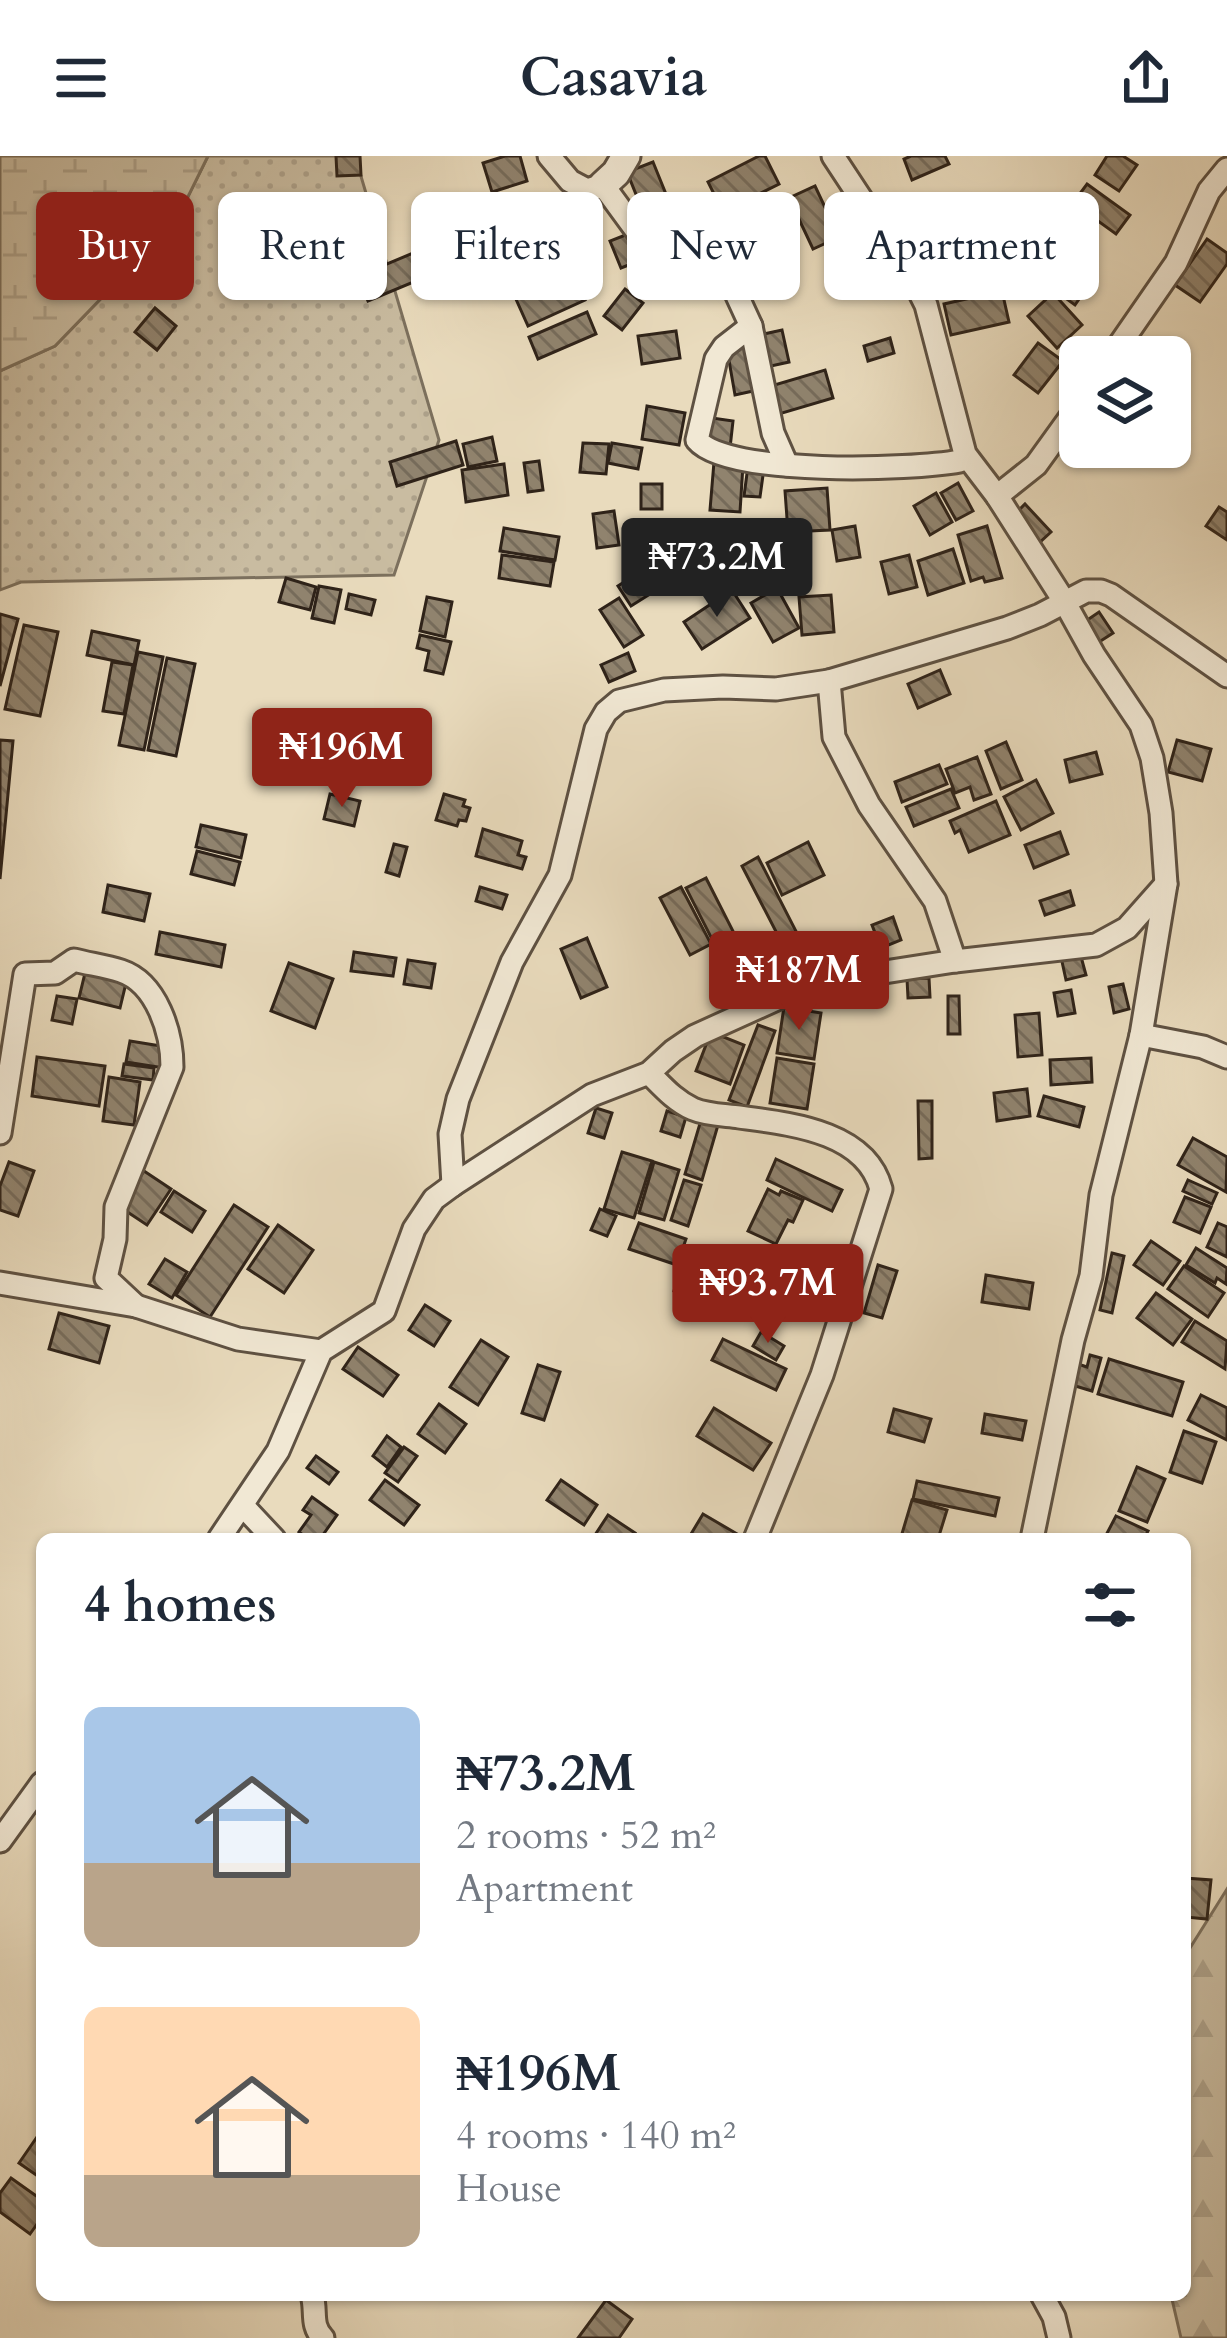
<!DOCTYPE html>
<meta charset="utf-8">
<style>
:root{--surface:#fff;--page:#f2f2f3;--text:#1f2937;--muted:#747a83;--accent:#8f2418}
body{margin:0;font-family:Cardo,serif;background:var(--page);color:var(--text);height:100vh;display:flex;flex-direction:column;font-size:45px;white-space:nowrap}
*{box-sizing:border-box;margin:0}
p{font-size:39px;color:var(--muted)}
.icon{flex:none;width:66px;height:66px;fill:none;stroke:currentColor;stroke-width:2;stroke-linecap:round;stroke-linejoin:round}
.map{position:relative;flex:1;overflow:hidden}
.side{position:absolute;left:36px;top:1377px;width:1155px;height:768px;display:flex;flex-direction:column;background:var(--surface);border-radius:18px;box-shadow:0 3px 9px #0004}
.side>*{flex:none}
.banner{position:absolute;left:36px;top:36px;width:1155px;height:108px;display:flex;gap:24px}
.controls{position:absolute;left:1059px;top:180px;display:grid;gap:24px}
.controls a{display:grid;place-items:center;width:132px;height:132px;border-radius:18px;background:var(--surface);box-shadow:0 3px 9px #0004;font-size:60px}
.price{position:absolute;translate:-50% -102px;padding:0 27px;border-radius:12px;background:var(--accent);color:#fff;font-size:39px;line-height:78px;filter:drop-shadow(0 3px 6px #0008)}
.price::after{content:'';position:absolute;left:50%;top:72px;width:36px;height:27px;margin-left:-18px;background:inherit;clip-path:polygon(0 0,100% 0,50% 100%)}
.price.on{background:#222;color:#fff}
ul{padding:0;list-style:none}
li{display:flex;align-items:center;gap:36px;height:300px;padding:0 48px}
li span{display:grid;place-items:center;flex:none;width:336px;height:240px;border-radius:18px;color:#555}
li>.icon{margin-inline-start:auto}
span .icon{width:144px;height:144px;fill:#fffc;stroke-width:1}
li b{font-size:51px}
h2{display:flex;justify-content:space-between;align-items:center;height:144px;padding:0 48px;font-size:51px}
.tag{padding:0 42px;border-radius:18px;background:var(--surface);box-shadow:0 3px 9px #0004;font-size:42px;line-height:108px}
.tag.on{background:var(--accent);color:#fff}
header{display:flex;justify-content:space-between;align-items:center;height:156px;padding:0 48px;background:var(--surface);font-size:54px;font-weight:700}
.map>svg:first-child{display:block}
.grass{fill:url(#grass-dots);stroke:#7c705d;stroke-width:3}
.forest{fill:url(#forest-firs);stroke:#7c705d;stroke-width:3}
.wetland{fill:url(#wetland-marsh);stroke:#7c705d;stroke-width:3}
.building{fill:url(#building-back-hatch);stroke:#2f2319;stroke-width:3}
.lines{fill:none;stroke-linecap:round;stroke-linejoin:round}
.minor-casing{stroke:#5e5142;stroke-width:27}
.tertiary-casing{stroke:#5e5142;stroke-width:33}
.minor{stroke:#f1e8d4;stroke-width:21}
.tertiary{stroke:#f1e8d4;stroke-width:27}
</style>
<header><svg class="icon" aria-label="menu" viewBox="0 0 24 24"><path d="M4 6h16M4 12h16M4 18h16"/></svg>Casavia<svg class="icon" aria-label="share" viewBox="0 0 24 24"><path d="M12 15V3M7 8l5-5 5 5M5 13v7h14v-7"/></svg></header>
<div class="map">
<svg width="1227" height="2182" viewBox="0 0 1227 2182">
<defs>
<pattern id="grass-dots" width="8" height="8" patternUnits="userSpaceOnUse" patternTransform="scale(3)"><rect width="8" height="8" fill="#c9bca1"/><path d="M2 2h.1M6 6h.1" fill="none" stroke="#ada18a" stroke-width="1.8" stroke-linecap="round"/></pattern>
<pattern id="forest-firs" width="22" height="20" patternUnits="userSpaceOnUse" patternTransform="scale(3)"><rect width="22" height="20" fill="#c9bca1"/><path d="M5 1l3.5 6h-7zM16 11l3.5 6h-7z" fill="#ada18a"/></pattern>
<pattern id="wetland-marsh" width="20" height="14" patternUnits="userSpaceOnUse" patternTransform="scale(3)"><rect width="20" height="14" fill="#c9bca1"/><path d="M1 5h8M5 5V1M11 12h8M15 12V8" fill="none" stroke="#ada18a"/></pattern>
<pattern id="building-back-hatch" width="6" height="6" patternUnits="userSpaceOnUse" patternTransform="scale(3)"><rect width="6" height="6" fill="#90836e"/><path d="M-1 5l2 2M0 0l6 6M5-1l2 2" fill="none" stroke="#766b5a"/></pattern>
</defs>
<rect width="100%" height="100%" fill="#e9dbbd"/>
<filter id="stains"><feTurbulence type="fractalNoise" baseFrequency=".00167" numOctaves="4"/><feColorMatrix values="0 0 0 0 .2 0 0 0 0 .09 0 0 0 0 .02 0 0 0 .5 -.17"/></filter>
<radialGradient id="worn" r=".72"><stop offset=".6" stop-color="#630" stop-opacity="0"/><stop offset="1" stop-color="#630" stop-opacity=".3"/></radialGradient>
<!-- grass -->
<path class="grass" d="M208,0H355L439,284L394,419L21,426L0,434V215L55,190L176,65Z"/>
<!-- forest -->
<path class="forest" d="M1227,1733V2182H1181L1171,2139H1185V1800Z"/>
<!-- wetland -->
<path class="wetland" d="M0,0H208L176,65L55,190L0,215Z"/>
<!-- building -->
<g class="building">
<path d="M336,0H360L361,19L337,20Z"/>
<path d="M505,0H520L527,25L492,36L483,7Z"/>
<path d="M759,0H765L779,28L723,56L708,26Z"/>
<path d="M911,0H945L949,8L912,24L904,3Z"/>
<path d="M1107,0H1123L1137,9L1119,35L1095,19Z"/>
<path d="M653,6L672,53L646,63L627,16Z"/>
<path d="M1087,28L1130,59L1116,78L1073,47Z"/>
<path d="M815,30L839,81L813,93L789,42Z"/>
<path d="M1058,43L1073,53L1058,75L1043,64Z"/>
<path d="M999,53L1009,84L987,91L978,60Z"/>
<path d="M668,59L674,79L653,87L646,66Z"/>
<path d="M571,63L589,103L557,118L546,93L568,82L561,67Z"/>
<path d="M750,67L764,107L729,120L715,79Z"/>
<path d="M628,78L639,105L621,112L610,85Z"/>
<path d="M1022,82L1050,101L1036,121L1008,102Z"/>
<path d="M1207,83L1227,97V108L1200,146L1175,129Z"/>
<path d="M418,95L428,120L368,145L358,120Z"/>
<path d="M1051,107L1086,133L1075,149L1039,123Z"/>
<path d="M572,114L585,144L528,170L511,132L537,120L541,129Z"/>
<path d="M625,133L643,147L622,174L604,160Z"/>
<path d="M1002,135L1009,166L951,179L944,148Z"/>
<path d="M1053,137L1082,169L1057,192L1028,160Z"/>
<path d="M155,152L176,170L157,194L135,176Z"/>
<path d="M587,156L596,178L538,203L529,181Z"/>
<path d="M782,174L789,206L771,210L764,178Z"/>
<path d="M676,175L680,202L642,208L638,180Z"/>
<path d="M890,182L894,197L868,205L864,190Z"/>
<path d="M1038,187L1063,205L1038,237L1014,219Z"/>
<path d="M746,190L753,235L735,239L727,193Z"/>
<path d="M825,214L833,242L779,258L771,230Z"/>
<path d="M647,250L685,257L679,289L642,283Z"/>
<path d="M705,261L733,265L730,292L701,288Z"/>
<path d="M492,281L497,305L468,311L463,288Z"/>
<path d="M456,285L463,309L397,330L390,306Z"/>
<path d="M583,287L609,288L606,318L580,316Z"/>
<path d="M612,287L642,292L638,313L608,307Z"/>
<path d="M539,305L543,334L528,336L524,307Z"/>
<path d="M714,306L743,309L740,356L710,354Z"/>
<path d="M504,308L508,339L466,346L462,314Z"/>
<path d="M748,310L764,312L760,341L744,340Z"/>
<path d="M958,327L973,355L956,364L941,337Z"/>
<rect x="641" y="328" width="21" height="25"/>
<path d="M827,332L830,374L788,376L785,335Z"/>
<path d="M936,337L952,366L930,379L914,350Z"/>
<path d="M1025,348L1051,376L1040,386L1015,358Z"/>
<path d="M1219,351L1227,356V384L1206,370Z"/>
<path d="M614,355L619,389L597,392L593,358Z"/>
<path d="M855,370L860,401L837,405L832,374Z"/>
<path d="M987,370L1002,422L985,426L983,421L971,425L958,379Z"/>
<path d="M504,372L559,381L555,404L500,395Z"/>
<path d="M762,382L763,397L732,399L731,385Z"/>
<path d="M953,393L964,427L928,439L918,405Z"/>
<path d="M502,399L554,406L550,430L499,422Z"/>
<path d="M909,399L917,431L889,438L881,406Z"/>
<path d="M638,417L650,438L631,450L618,430Z"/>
<path d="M286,422L316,431L310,454L279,446Z"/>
<path d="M319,430L341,434L334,467L312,462Z"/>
<path d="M777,432L799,472L773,486L751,447Z"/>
<path d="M732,434L750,462L702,493L684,466Z"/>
<path d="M349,438L375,444L371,459L346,453Z"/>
<path d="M831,439L834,476L802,479L799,441Z"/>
<path d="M427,441L452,446L445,481L420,475Z"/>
<path d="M619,442L643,479L624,491L600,454Z"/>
<path d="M1099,456L1113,477L1096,488L1083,467Z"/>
<path d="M0,458L18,463L0,530Z"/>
<path d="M24,469L58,476L40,560L5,553Z"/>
<path d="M92,475L139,485L134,509L87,499Z"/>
<path d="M420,479L451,486L443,518L425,514L429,495L417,492Z"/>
<path d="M138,496L163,501L144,594L119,589Z"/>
<path d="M628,497L635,515L609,526L601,509Z"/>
<path d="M167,502L195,508L176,600L148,594Z"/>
<path d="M112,506L133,509L124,558L103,555Z"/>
<path d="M940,514L950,538L918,552L908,528Z"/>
<path d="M0,584L13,585L0,723Z"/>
<path d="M1177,584L1211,593L1202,625L1168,616Z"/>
<path d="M1006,586L1022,624L1001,633L986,595Z"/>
<path d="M1096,596L1102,618L1070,626L1065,604Z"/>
<path d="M977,601L991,638L974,644L970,631L955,637L946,613Z"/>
<path d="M939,609L947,628L902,646L895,626Z"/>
<path d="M1036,624L1053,657L1021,674L1004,641Z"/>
<path d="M951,633L959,652L914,670L906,651Z"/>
<path d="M330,638L360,645L354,670L324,663Z"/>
<path d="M444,638L465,644L463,650L470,652L466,665L459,664L457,670L436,664Z"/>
<path d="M996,645L1010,679L969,696L960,674L955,677L950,665Z"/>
<path d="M201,669L246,679L241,702L196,691Z"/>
<path d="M483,673L522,685L518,699L526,701L522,713L476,700Z"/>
<path d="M1060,676L1068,698L1034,712L1025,689Z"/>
<path d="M808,686L824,719L782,739L767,707Z"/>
<path d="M394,688L407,691L399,720L386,716Z"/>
<path d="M197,695L240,706L234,729L191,718Z"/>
<path d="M758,701L801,785L785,793L742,710Z"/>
<path d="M706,722L738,785L718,795L686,732Z"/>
<path d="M108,729L150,738L144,765L103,756Z"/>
<path d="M480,731L507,739L502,753L476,745Z"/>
<path d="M681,731L711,788L690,799L660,742Z"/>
<path d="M1070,735L1074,749L1045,759L1040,745Z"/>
<path d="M893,761L901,784L881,792L872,769Z"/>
<path d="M160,776L225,789L221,811L156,798Z"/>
<path d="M587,782L607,831L581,842L561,793Z"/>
<path d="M354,796L396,802L393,820L351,815Z"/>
<path d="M1080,797L1086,819L1066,824L1061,801Z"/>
<path d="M408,804L435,808L431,832L404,828Z"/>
<path d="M289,807L333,823L315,872L271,855Z"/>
<path d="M85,817L126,827L120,852L79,842Z"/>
<path d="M929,822L930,841L908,842L907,823Z"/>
<path d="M1123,828L1129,853L1114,857L1109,831Z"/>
<path d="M1071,834L1075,857L1058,860L1054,837Z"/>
<path d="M57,840L77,843L72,868L52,864Z"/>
<path d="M948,840H959L960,878H948Z"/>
<path d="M784,851L821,857L814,903L777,897Z"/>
<path d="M1039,857L1042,899L1018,901L1015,859Z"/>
<path d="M758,869L775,875L747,951L729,944Z"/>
<path d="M711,876L744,889L730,928L696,915Z"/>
<path d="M130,885L167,891L164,912L126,906Z"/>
<path d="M37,901L105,910L99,950L32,940Z"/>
<path d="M777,902L814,908L807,953L770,947Z"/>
<path d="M1091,902L1092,926L1051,929L1050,904Z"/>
<path d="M124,908L154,912L153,924L122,920Z"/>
<path d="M109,921L140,926L134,969L103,965Z"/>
<path d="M1027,933L1030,960L997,965L994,937Z"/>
<path d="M1044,940L1084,951L1079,971L1038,960Z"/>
<path d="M918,945H932V1002L919,1003Z"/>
<path d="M596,952L612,957L604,982L588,977Z"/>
<path d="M667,955L686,961L680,981L661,975Z"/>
<path d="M701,964L718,969L702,1024L685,1018Z"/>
<path d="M1193,982L1227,1001L1226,1036L1178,1009Z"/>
<path d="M622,996L652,1005L634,1062L604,1053Z"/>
<path d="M776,1003L842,1034L832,1055L767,1024Z"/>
<path d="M9,1006L34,1015L18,1060L0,1054V1030Z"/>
<path d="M654,1006L679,1014L664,1064L639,1057Z"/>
<path d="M144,1015L171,1033L147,1069L120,1051Z"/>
<path d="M684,1024L701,1029L688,1070L671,1064Z"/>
<path d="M1188,1024L1217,1037L1212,1048L1183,1035Z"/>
<path d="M768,1033L779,1039L781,1035L803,1044L793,1066L788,1064L776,1088L748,1075Z"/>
<path d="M174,1035L205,1055L192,1076L161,1056Z"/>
<path d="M1185,1041L1211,1051L1200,1077L1174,1066Z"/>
<path d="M234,1049L268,1071L210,1161L176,1139Z"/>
<path d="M600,1053L616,1060L607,1080L591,1074Z"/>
<path d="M639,1067L686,1083L677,1109L629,1093Z"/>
<path d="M1218,1067L1227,1071V1101L1207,1091Z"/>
<path d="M278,1069L313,1094L284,1137L248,1113Z"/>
<path d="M1151,1085L1180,1105L1163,1129L1134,1109Z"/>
<path d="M1196,1092L1227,1112L1226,1128L1217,1122L1215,1127L1186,1109Z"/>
<path d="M1112,1097L1124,1100L1112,1157L1100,1154Z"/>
<path d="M165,1103L187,1116L172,1142L149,1128Z"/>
<path d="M683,1103L707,1109L698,1141L674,1135Z"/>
<path d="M878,1109L897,1115L882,1162L864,1157Z"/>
<path d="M1184,1110L1224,1137L1208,1161L1168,1133Z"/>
<path d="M744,1112L765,1121L758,1136L737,1127Z"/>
<path d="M986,1119L1033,1127L1029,1153L982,1146Z"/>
<path d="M1156,1137L1192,1163L1173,1189L1137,1162Z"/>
<path d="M425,1149L450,1165L434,1190L409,1174Z"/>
<path d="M59,1157L109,1170L99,1207L49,1193Z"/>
<path d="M1195,1165L1227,1185L1225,1213L1182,1186Z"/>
<path d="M761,1176L784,1190L776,1204L753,1190Z"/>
<path d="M723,1183L786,1213L776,1234L712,1204Z"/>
<path d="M481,1184L508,1201L478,1249L450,1231Z"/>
<path d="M358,1191L398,1219L383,1240L343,1213Z"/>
<path d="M1090,1199L1101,1202L1092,1235L1072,1229L1078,1208L1087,1211Z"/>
<path d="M1109,1203L1183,1226L1172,1260L1098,1238Z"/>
<path d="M538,1209L560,1216L544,1264L522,1257Z"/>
<path d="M1201,1239L1227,1252V1284L1188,1264Z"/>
<path d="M439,1248L466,1268L445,1297L418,1278Z"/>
<path d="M714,1252L771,1287L753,1314L697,1280Z"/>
<path d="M894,1253L931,1263L924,1286L888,1276Z"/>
<path d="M985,1258L1026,1265L1022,1284L982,1277Z"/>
<path d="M1184,1275L1216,1286L1202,1327L1170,1316Z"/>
<path d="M387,1280L401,1291L387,1311L373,1300Z"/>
<path d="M404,1291L417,1300L398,1326L385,1317Z"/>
<path d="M316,1300L338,1316L329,1328L307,1312Z"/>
<path d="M1137,1311L1165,1323L1147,1366L1119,1355Z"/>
<path d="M385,1324L419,1349L404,1369L370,1344Z"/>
<path d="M561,1324L597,1349L584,1369L547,1344Z"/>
<path d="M917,1325L999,1342L995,1360L913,1343Z"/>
<path d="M312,1341L337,1359L320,1383H308L299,1376L311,1359L303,1354Z"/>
<path d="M912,1344L947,1354L938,1383L901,1381Z"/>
<path d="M703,1358L744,1382L743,1383H688Z"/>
<path d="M608,1359L635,1377L631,1383H602L595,1379Z"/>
<path d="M1116,1360L1148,1375L1144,1383H1104Z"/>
<path d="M1185,1722L1211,1724L1207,1763L1185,1761Z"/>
<path d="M37,1981L42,1984V2023L19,2007Z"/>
<path d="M11,2022L42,2044V2061L30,2078L0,2056V2037Z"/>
<path d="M606,2144L632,2163L619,2182H578Z"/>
</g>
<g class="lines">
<defs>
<g id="minor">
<path d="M549,0L570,25L587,34L603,29L652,96L684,87L704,90L734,133L751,170L773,277L787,309"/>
<path d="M833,0L910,117L926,149L965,298L997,340L1064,445L1094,499L1141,569L1152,602L1161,657L1166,728L1141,879L1203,891L1227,901"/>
<path d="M751,170L724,191L716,203L697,284C727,320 912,314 960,305L965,298"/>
<path d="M1111,201L1176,107L1209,35L1227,13"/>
<path d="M997,340L1036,309L1080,248"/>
<path d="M829,525L834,581L869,649L935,745L955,805"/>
<path d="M649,917C663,931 675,945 693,953C707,959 725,959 739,961C790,968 866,975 881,1033L822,1219L755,1383"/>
<path d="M0,977L25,818L55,817L74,804C89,808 106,810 121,815C157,827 172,877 172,911L116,1051L115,1083L106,1122L136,1150"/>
<path d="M453,1029L450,978L458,943L512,806L560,719L596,573L606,556L619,545L664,534L723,531L776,533L829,525L1007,472L1040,459L1086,435H1101L1111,439L1227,520"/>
<path d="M0,1127L136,1150L238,1183L321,1195"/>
<path d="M243,1350L274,1383"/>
<path d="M219,1383L278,1295L321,1195L384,1155L414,1073L434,1043L453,1029L592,939L649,917L673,895L695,880L790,837L846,822L955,805L1096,789L1127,772L1166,728"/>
<path d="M1032,1383L1073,1184L1091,1120L1101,1039L1141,879"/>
<path d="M0,1685L42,1627"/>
<path d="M312,2139C317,2155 310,2169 323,2182"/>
<path d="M1042,2139L1054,2161L1059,2182"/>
</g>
<path id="tertiary" d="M603,29L616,17L626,0"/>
</defs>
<!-- minor casing -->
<use href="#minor" class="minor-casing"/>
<!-- tertiary casing -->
<use href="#tertiary" class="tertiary-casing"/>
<!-- minor -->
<use href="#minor" class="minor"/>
<!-- tertiary -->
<use href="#tertiary" class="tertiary"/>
</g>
<rect width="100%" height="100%" filter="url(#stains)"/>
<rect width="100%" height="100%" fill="url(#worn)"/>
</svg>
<div class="controls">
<a><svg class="icon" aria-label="layers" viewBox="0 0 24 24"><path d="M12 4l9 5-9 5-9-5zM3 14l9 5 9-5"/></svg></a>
</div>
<b class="price on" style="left:717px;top:464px">₦73.2M</b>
<b class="price" style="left:342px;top:654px">₦196M</b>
<b class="price" style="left:799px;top:877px">₦187M</b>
<b class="price" style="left:768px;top:1190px">₦93.7M</b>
<div class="banner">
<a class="tag on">Buy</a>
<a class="tag">Rent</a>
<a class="tag">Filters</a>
<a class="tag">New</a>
<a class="tag">Apartment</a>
</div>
<section class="side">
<h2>4 homes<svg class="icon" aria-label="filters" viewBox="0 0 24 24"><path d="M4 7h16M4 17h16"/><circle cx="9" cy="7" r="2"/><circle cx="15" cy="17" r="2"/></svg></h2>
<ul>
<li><span style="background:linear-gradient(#a9c7e8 65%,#b9a48a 0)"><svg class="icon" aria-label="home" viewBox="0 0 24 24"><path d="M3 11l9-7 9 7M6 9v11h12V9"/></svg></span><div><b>₦73.2M</b><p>2 rooms · 52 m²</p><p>Apartment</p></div></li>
<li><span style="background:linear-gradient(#ffd9b3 70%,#b9a48a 0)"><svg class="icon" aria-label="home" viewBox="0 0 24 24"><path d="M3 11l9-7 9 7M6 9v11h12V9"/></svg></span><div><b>₦196M</b><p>4 rooms · 140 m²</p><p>House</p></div></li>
</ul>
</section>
</div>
